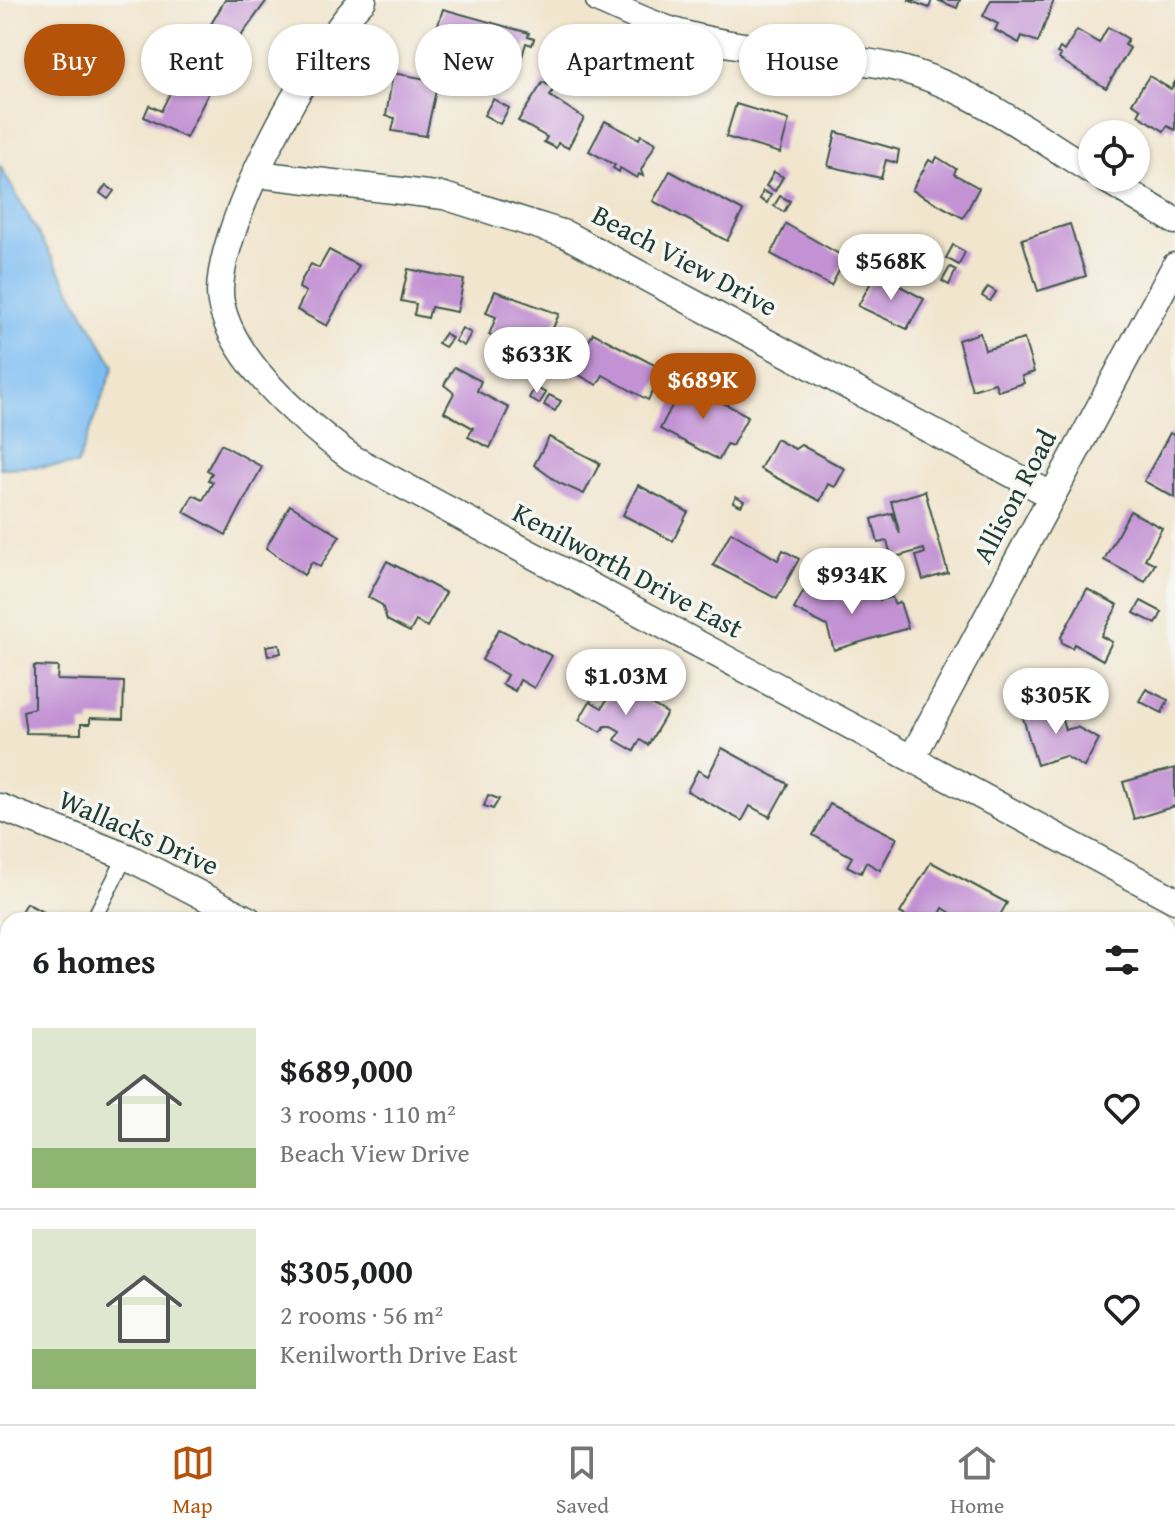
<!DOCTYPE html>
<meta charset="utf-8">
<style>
:root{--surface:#fff;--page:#f2f2f2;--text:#202124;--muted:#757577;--line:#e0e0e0;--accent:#b45309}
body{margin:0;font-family:"Gentium Book Plus",serif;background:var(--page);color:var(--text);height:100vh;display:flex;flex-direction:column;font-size:30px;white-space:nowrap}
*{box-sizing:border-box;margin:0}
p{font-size:26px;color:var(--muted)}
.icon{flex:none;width:44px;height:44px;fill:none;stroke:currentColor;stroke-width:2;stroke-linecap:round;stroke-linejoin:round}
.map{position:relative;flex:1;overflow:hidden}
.details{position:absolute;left:0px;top:912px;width:1176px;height:512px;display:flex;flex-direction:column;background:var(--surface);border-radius:24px 24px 0 0;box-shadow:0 2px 6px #0004}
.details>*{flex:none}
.hud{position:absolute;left:24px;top:24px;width:1128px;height:72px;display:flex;gap:16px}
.fabs{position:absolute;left:1078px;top:120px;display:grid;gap:16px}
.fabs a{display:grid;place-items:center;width:72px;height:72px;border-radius:50%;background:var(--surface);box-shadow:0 2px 6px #0004;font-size:40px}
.price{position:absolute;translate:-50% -68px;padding:0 18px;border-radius:28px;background:#fff;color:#222;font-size:26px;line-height:52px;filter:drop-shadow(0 2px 4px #0008)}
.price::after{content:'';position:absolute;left:50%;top:48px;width:24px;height:18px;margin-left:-12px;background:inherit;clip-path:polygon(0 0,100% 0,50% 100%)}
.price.on{background:var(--accent);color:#fff}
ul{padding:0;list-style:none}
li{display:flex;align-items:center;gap:24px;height:200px;padding:0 32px}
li+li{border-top:2px solid var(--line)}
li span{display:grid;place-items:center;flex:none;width:224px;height:160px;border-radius:0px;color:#555}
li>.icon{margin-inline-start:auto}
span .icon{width:96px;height:96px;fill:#fffc;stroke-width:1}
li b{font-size:34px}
h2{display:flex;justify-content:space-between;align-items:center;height:96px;padding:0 32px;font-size:34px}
.chip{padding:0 28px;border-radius:36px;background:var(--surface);box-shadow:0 2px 6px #0004;font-size:28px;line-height:72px}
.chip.on{background:var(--accent);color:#fff}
.dock{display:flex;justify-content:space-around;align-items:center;height:112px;border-top:2px solid var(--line);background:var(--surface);font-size:22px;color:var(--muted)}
.dock a{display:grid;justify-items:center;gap:4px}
.dock .on{color:var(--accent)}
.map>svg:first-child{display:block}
.water{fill:#7ebdf2;stroke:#4e7d93;stroke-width:2}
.building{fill:#c392d4}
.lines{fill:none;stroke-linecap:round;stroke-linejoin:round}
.lane-casing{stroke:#3e564b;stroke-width:17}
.street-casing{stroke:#3e564b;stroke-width:29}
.lane{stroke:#fff;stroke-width:14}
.street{stroke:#fff;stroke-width:26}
.labels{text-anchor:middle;stroke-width:7;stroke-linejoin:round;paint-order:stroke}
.street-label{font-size:28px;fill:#1f3d34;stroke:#f6f6f2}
</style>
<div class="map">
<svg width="1175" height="1424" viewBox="0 0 1175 1424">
<rect width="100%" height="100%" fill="#f6f6f2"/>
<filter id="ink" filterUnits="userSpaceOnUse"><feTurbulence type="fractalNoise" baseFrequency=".0125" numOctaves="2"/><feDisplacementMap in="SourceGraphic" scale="16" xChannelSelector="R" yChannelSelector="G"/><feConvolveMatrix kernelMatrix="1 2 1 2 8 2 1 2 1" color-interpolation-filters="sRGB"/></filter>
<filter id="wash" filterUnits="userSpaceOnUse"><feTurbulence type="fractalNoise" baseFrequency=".006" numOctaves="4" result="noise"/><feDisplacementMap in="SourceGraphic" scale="32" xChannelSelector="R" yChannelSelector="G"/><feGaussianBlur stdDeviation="1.8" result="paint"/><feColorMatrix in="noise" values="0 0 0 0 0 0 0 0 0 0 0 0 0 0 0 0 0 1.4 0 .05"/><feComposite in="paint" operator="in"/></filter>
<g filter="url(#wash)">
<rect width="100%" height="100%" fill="#f1e5cd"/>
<!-- water -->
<path class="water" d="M0,166L114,366L77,465L0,468Z"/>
<g id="blocks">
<!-- building -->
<g class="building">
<path d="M225,0H267L228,54L203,38Z"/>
<path d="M908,0H932L929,8Z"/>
<path d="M937,0H960L957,8Z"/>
<path d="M991,0H1054L1038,42L1022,36L1019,43L995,30L998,24L983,16Z"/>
<path d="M443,9L529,33L528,37L534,39L532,45L526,43L519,67L498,60L499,53L494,52L493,58L452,45L440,40L442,32L436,31Z"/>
<path d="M1108,27L1128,39L1125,45L1130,48L1106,88L1059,59L1061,55L1057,53L1060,48L1064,51L1077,30L1099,43Z"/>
<path d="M188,58L218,74L186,138L144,117L149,105L161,111Z"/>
<path d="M393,73L438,81L426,136L392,131L395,118L386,116Z"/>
<path d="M1149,76L1171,89L1175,82V130L1167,126L1164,131L1138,115L1141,109L1132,103Z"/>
<path d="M543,82L554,88L550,96L584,118L568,148L558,143L556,148L544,142L547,137L518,121Z"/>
<path d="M493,99L509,108L500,124L484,115Z"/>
<path d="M736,104L789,120L780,153L726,137Z"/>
<path d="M605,121L639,139L641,135L656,143L641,170L643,176L639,174L637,178L620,168L619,172L613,168L615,165L589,151Z"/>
<path d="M836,132L899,150L897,163L886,160L881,178L828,166Z"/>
<path d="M937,157L956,169L954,174L979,188L963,218L912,190L929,160L934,163Z"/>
<path d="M670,171L743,211L727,241L653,201Z"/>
<path d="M774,172L783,177L775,191L766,186Z"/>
<path d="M106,185L114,191L108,199L100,193Z"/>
<path d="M763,191L771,195L767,203L760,199Z"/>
<path d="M780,196L790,201L784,212L774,206Z"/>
<path d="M786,224L846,258L831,286L771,254Z"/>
<path d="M1070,224L1086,276L1038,291L1022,239Z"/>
<path d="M953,245L965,252L959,265L946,258Z"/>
<path d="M329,250L359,266L327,326L297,310L306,292L299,288L301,281L311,264L319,268Z"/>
<path d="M950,267L956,270L949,285L942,281Z"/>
<path d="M408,269L464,280L457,312L431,307L428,318L414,315L416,304L401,301Z"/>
<path d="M876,273L924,299L907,329L858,306Z"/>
<path d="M988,287L996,292L990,301L982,296Z"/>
<path d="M495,291L559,314L545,347L509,332L505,342L489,335L496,317L486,313Z"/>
<path d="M462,328L471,333L464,346L455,341Z"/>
<path d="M445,333L452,338L445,347L438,343Z"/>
<path d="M593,333L664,370L648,400L603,375L597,385L572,371Z"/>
<path d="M980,333L985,350L1024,339L1034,372L1022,376L1024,383L998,391L995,383L972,390L958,340Z"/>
<path d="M454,367L481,381L477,391L509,408L490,448L468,437L473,428L444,412L454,393L444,385Z"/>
<path d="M684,382L748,416L732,446L727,444L719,460L660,429Z"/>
<path d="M535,387L546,393L539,404L529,398Z"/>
<path d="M549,395L561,401L555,411L544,405Z"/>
<path d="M1170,433L1175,436V498L1144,481Z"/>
<path d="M549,437L600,463L584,494L559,483L534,465Z"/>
<path d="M776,439L795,449L801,445L845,469L835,487L828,484L820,501L760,469Z"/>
<path d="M221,444L262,467L226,535L184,512L193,495L203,500L213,482L208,480L212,473L207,470Z"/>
<path d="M638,485L688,512L673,541L623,515Z"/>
<path d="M925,491L948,573L923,580L916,556L925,553L924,549L892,558L887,541L878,543L872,519L892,513L900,534L891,501Z"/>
<path d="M736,496L744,501L741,506L733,502Z"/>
<path d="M290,505L340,536L320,567L312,562L304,575L266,548Z"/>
<path d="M1130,511L1162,528L1145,559L1155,564L1145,582L1104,560Z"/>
<path d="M731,532L778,560L783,550L799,559L777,599L713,565Z"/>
<path d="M873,557L883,563L879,570L869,565Z"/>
<path d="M387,561L446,593L427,627L416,621L410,632L402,628L387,620L382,605L368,597Z"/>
<path d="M808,583L839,600L877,590L880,600L892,597L894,604L900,602L908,628L834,650L827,626L794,609Z"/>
<path d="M1087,589L1118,605L1101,636L1112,642L1103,660L1074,644L1072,648L1062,643L1061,637Z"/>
<path d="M1141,601L1162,612L1156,624L1134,613Z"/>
<path d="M499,629L552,656L534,688L520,680L515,691L502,684L507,675L482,660Z"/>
<path d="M279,644L281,653L268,656L266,646Z"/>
<path d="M34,666L58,667L57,680L124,682L123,719L90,718V724H81V734L26,733L23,711L34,708Z"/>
<path d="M616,684L667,713L648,745L640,740L634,751L615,740L620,731L611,726H605L601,732L579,720L590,701L602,708Z"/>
<path d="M1146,689L1168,700L1162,713L1139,701Z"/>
<path d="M1056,701L1065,730L1077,727L1099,739L1084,767L1065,756L1037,765L1021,711Z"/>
<path d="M722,748L788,784L770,817L750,806L742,821L687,791L698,770L708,776Z"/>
<path d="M1175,768V806L1134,819L1123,782Z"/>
<path d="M488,795L499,799L493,809L484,806Z"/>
<path d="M830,804L897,838L880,870L866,862L861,873L847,866L852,857L813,835Z"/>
<path d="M931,862L1007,903L997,920H962L943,908L937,920H913L900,913Z"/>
<path d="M26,903L58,920H16Z"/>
<path d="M1168,1146L1175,1150V1184L1168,1197Z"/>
<path d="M1172,1289L1175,1291V1334L1168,1331V1297Z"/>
<path d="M0,1323L8,1327V1410L0,1408Z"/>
<path d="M474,1416H517L513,1424L501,1419L498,1424H488Z"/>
</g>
</g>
</g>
<g filter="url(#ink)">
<use href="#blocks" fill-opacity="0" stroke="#3e564b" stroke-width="2"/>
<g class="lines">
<defs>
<g id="lane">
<path d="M93,920L126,856"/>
<path d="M0,1078L8,1065"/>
<path d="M1168,1259L1175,1261"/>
</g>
<g id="street">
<path d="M363,0C315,45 209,239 221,303C233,363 305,423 352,458L1175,900"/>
<path d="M599,0C627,12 655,27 684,34C750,52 820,52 888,66C962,81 1028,132 1092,171"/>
<path d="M257,174L444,196L565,234L1051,495"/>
<path d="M1104,178L1175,221"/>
<path d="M912,758L1175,266"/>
<path d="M0,807L130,858L249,920"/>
<path d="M1168,981L1175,968"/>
<path d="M372,1424L377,1416"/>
<path d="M923,1424L927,1416"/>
</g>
</defs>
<!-- lane casing -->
<use href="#lane" class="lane-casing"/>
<!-- street casing -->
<use href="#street" class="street-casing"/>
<!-- lane -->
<use href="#lane" class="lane"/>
<!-- street -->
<use href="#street" class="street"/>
</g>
</g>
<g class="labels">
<!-- street labels -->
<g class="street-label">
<text transform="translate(685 260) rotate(28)" y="10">Beach View Drive</text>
<text transform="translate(1014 496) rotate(-62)" y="10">Allison Road</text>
<text transform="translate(628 570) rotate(28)" y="10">Kenilworth Drive East</text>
<text transform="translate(139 832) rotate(24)" y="10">Wallacks Drive</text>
</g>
</g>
</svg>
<div class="fabs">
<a><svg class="icon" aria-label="locate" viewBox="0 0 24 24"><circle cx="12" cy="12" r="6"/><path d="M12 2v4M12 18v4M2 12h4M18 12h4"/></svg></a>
</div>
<b class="price" style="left:891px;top:302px">$568K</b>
<b class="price" style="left:537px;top:395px">$633K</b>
<b class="price on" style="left:703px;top:421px">$689K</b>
<b class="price" style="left:852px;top:616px">$934K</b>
<b class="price" style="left:626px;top:717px">$1.03M</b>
<b class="price" style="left:1056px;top:736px">$305K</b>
<div class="hud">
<a class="chip on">Buy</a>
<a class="chip">Rent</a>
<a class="chip">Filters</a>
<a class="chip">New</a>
<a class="chip">Apartment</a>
<a class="chip">House</a>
</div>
<section class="details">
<h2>6 homes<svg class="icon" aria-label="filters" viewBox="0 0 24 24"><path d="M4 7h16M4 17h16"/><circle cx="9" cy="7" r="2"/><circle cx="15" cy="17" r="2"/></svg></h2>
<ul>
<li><span style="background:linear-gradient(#dfe7d0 75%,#8fb573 0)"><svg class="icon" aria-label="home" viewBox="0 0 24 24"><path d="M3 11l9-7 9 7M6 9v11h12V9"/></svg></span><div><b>$689,000</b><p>3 rooms · 110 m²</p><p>Beach View Drive</p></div><svg class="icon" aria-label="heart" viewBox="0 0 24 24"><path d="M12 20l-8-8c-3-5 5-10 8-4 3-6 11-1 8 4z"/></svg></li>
<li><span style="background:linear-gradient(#dfe7d0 75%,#8fb573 0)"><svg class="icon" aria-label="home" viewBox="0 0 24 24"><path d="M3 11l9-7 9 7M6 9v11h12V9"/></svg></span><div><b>$305,000</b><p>2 rooms · 56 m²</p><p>Kenilworth Drive East</p></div><svg class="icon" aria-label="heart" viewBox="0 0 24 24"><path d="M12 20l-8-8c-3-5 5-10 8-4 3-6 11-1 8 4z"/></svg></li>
</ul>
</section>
</div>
<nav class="dock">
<a class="on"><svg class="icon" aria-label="map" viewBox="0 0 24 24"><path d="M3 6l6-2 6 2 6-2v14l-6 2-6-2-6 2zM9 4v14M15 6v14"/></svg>Map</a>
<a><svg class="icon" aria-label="saved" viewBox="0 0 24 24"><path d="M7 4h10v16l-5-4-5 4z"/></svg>Saved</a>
<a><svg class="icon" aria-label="home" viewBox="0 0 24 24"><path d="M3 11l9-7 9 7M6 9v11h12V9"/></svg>Home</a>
</nav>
